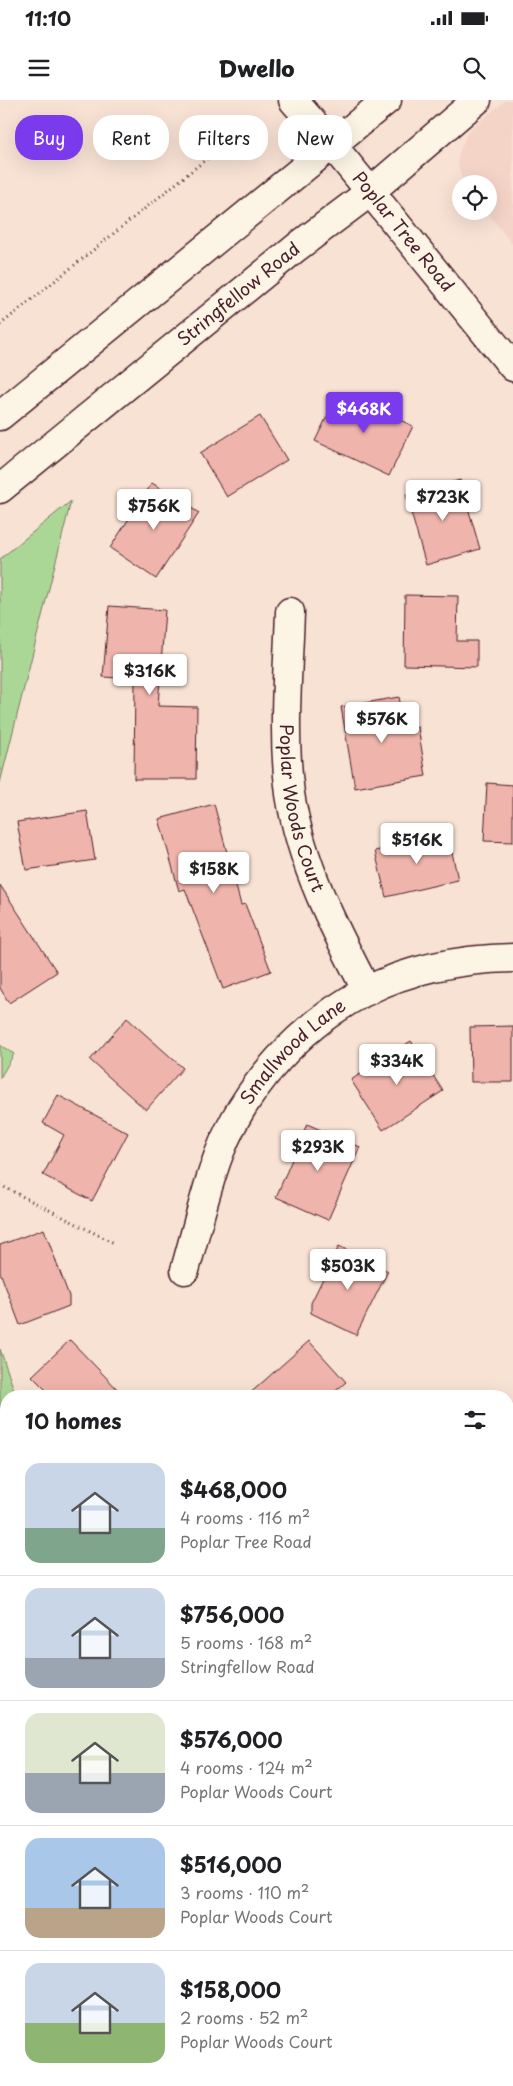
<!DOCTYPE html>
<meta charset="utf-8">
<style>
:root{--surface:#fff;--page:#f2f2f2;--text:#202124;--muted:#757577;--line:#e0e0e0;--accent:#7c3aed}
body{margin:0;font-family:"Playpen Sans",sans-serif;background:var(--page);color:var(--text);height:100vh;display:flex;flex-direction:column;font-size:19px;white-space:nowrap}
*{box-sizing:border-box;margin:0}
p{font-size:16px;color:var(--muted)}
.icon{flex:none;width:28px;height:28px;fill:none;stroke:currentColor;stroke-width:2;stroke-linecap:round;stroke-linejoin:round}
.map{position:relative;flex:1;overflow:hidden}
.panel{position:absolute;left:0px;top:1290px;width:514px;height:696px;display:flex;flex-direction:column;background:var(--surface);border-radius:20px 20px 0 0;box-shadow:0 5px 20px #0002}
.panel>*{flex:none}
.hud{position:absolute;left:15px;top:15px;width:484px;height:45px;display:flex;gap:10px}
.tools{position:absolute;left:452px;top:75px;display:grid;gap:10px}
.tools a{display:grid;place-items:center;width:45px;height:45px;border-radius:50%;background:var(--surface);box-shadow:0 5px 20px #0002;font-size:25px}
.price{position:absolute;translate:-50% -42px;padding:0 11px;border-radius:5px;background:#fff;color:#222;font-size:16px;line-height:32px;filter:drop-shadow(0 1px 2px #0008)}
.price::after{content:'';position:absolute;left:50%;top:30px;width:15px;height:11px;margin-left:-8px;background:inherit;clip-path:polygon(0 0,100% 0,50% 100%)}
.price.on{background:var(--accent);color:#fff}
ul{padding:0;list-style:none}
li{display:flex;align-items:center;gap:15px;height:125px;padding:0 25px}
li+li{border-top:1px solid var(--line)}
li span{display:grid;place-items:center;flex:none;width:140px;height:100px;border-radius:15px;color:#555}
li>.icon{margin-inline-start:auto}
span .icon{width:60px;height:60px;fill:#fffc;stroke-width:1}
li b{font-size:21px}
h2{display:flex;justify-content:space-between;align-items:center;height:60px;padding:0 25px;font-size:21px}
.tag{padding:0 18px;border-radius:20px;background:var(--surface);box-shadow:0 5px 20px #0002;font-size:18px;line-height:45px}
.tag.on{background:var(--accent);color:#fff}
.status{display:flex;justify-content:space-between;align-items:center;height:35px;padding:0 25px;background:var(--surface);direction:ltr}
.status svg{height:14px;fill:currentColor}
header{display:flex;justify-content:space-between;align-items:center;height:65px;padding:0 25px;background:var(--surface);font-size:22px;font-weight:800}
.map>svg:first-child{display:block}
.built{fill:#f5d4c8}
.green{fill:#aad796;stroke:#7a7b60}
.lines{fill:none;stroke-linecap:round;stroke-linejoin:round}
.stream{stroke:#698793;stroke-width:9}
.building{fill:#efb4ab;stroke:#4a1f2b}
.minor-casing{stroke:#4a1f2b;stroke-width:31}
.major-casing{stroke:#4a1f2b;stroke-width:31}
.path{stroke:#4a1f2b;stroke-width:3;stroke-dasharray:1 4;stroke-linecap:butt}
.minor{stroke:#fcf5e5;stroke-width:28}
.major{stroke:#fcf5e5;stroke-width:28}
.labels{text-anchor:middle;stroke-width:4;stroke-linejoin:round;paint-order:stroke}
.street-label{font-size:18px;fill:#4a1f2b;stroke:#fcf5e5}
</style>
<div class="status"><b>11:10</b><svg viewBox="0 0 49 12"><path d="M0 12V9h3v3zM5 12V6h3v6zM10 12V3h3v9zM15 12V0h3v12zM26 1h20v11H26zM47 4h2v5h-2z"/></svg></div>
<header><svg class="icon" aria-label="menu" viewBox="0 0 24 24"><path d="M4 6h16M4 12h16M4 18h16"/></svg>Dwello<svg class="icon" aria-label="search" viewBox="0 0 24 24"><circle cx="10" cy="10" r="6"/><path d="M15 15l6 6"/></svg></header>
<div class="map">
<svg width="513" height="1986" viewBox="0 0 513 1986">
<rect width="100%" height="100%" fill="#f8e2d4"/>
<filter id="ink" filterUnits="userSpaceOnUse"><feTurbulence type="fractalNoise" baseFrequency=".02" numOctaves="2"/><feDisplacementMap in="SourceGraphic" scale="10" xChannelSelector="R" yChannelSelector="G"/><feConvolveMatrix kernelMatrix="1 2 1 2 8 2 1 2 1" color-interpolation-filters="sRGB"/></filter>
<g filter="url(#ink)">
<!-- built -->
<path class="built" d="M506,0H513V145L486,111H489V84H464L458,65V56L465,37L471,28Z"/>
<!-- green -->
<g class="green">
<path d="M71,401L0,683V459Z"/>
<path d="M0,945L14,954L0,978Z"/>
<path d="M0,1249L16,1296H6V1686L0,1677Z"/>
<path d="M76,1980H248L249,1986H74Z"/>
</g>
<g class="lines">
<!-- stream -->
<g class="stream">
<path d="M0,1473L6,1542"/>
<path d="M204,1980L206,1986"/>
</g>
</g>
<!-- building -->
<g class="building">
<path d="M339,292L413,326L389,376L315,341Z"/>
<path d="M260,316L287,360L227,397L200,353Z"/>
<path d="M460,380L480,449L426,465L406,395Z"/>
<path d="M152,383L199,413L156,479L110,448Z"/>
<path d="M405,495L458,496L457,541H477V567L404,565Z"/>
<path d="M109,506L165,510L158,606L197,607L196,679H134L135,579L103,577Z"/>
<path d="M399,597L405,630L418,627L426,676L355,688L341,607Z"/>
<path d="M487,683L513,685V742L484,741Z"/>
<path d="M214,704L241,805L245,804L271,871L223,889L185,789L179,791L159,719Z"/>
<path d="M87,711L95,760L26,770L17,722Z"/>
<path d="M448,734L458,780L386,797L375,751Z"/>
<path d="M0,785L57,872L9,903L0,888Z"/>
<path d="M127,918L183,968L146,1010L90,960Z"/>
<path d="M513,926V982H471L470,927Z"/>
<path d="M411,941L443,991L383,1030L351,980Z"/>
<path d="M58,995L128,1033L92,1101L43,1075L64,1035L43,1023Z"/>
<path d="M307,1024L360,1047L328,1120L276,1097Z"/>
<path d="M44,1129L69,1196V1206L20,1225L0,1172V1145Z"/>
<path d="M339,1146L388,1171L356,1235L311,1213V1203Z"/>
<path d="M70,1240L124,1296H52L32,1276Z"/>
<path d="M309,1241L346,1282L330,1296H247Z"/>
</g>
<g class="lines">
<defs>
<g id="minor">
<path d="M293,0L333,46"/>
<path id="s1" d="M290,512C288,572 282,633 290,694C301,764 334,828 367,891"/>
<path id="s2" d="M185,1170C196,1132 205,1091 219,1054C245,986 302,924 366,891C411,868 463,859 513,858"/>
<path d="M508,1813L513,1810"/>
</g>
<g id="major">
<path id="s3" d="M333,46L513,267"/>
<path d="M0,316L387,0"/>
<path id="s4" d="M0,389L297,147L370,92L477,0"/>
</g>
</defs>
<!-- minor casing -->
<use href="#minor" class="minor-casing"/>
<!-- major casing -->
<use href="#major" class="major-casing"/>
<!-- path -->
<g class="path">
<path d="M0,225L255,20"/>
<path d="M0,1085L114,1143"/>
<path d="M0,1414L6,1428"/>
<path d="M134,1980L135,1986"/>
</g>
<!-- minor -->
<use href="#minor" class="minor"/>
<!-- major -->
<use href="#major" class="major"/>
</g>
</g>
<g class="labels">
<!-- street labels -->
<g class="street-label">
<text dy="6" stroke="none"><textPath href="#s3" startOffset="111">Poplar Tree Road</textPath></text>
<text dy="6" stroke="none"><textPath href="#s4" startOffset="308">Stringfellow Road</textPath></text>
<text dy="6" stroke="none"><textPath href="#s1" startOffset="198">Poplar Woods Court</textPath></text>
<text dy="6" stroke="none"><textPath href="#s2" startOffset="249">Smallwood Lane</textPath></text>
</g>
</g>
</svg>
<div class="tools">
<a><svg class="icon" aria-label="locate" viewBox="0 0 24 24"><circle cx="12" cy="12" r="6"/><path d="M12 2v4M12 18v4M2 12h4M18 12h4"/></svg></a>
</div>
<b class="price on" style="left:364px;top:334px">$468K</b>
<b class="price" style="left:443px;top:422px">$723K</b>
<b class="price" style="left:154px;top:431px">$756K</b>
<b class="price" style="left:150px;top:596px">$316K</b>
<b class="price" style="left:382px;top:644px">$576K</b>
<b class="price" style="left:417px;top:765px">$516K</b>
<b class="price" style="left:214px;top:794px">$158K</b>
<b class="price" style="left:397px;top:986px">$334K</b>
<b class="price" style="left:318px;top:1072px">$293K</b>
<b class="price" style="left:348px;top:1191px">$503K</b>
<div class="hud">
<a class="tag on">Buy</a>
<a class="tag">Rent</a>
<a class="tag">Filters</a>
<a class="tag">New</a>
</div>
<section class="panel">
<h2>10 homes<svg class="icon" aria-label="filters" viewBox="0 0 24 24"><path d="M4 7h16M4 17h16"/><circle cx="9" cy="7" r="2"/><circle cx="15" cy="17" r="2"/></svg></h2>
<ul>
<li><span style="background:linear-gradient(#c9d6e8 65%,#7fa58c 0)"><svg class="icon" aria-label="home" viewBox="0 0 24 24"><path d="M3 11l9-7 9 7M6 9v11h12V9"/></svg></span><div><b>$468,000</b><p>4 rooms · 116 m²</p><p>Poplar Tree Road</p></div></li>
<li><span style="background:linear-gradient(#c9d6e8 70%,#9aa5b1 0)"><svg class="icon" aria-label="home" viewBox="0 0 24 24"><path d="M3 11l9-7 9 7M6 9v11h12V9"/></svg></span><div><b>$756,000</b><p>5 rooms · 168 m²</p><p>Stringfellow Road</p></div></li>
<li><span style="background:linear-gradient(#dfe7d0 60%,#9aa5b1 0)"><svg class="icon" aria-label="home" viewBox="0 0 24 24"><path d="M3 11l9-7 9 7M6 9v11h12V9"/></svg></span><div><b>$576,000</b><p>4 rooms · 124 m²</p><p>Poplar Woods Court</p></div></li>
<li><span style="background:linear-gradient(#a9c7e8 70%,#b9a48a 0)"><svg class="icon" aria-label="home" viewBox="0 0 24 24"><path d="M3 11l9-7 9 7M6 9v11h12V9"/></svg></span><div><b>$516,000</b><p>3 rooms · 110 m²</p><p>Poplar Woods Court</p></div></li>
<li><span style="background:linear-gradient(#c9d6e8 60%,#8fb573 0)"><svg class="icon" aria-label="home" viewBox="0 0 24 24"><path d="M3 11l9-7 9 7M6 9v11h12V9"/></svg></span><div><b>$158,000</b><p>2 rooms · 52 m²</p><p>Poplar Woods Court</p></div></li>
</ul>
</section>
</div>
